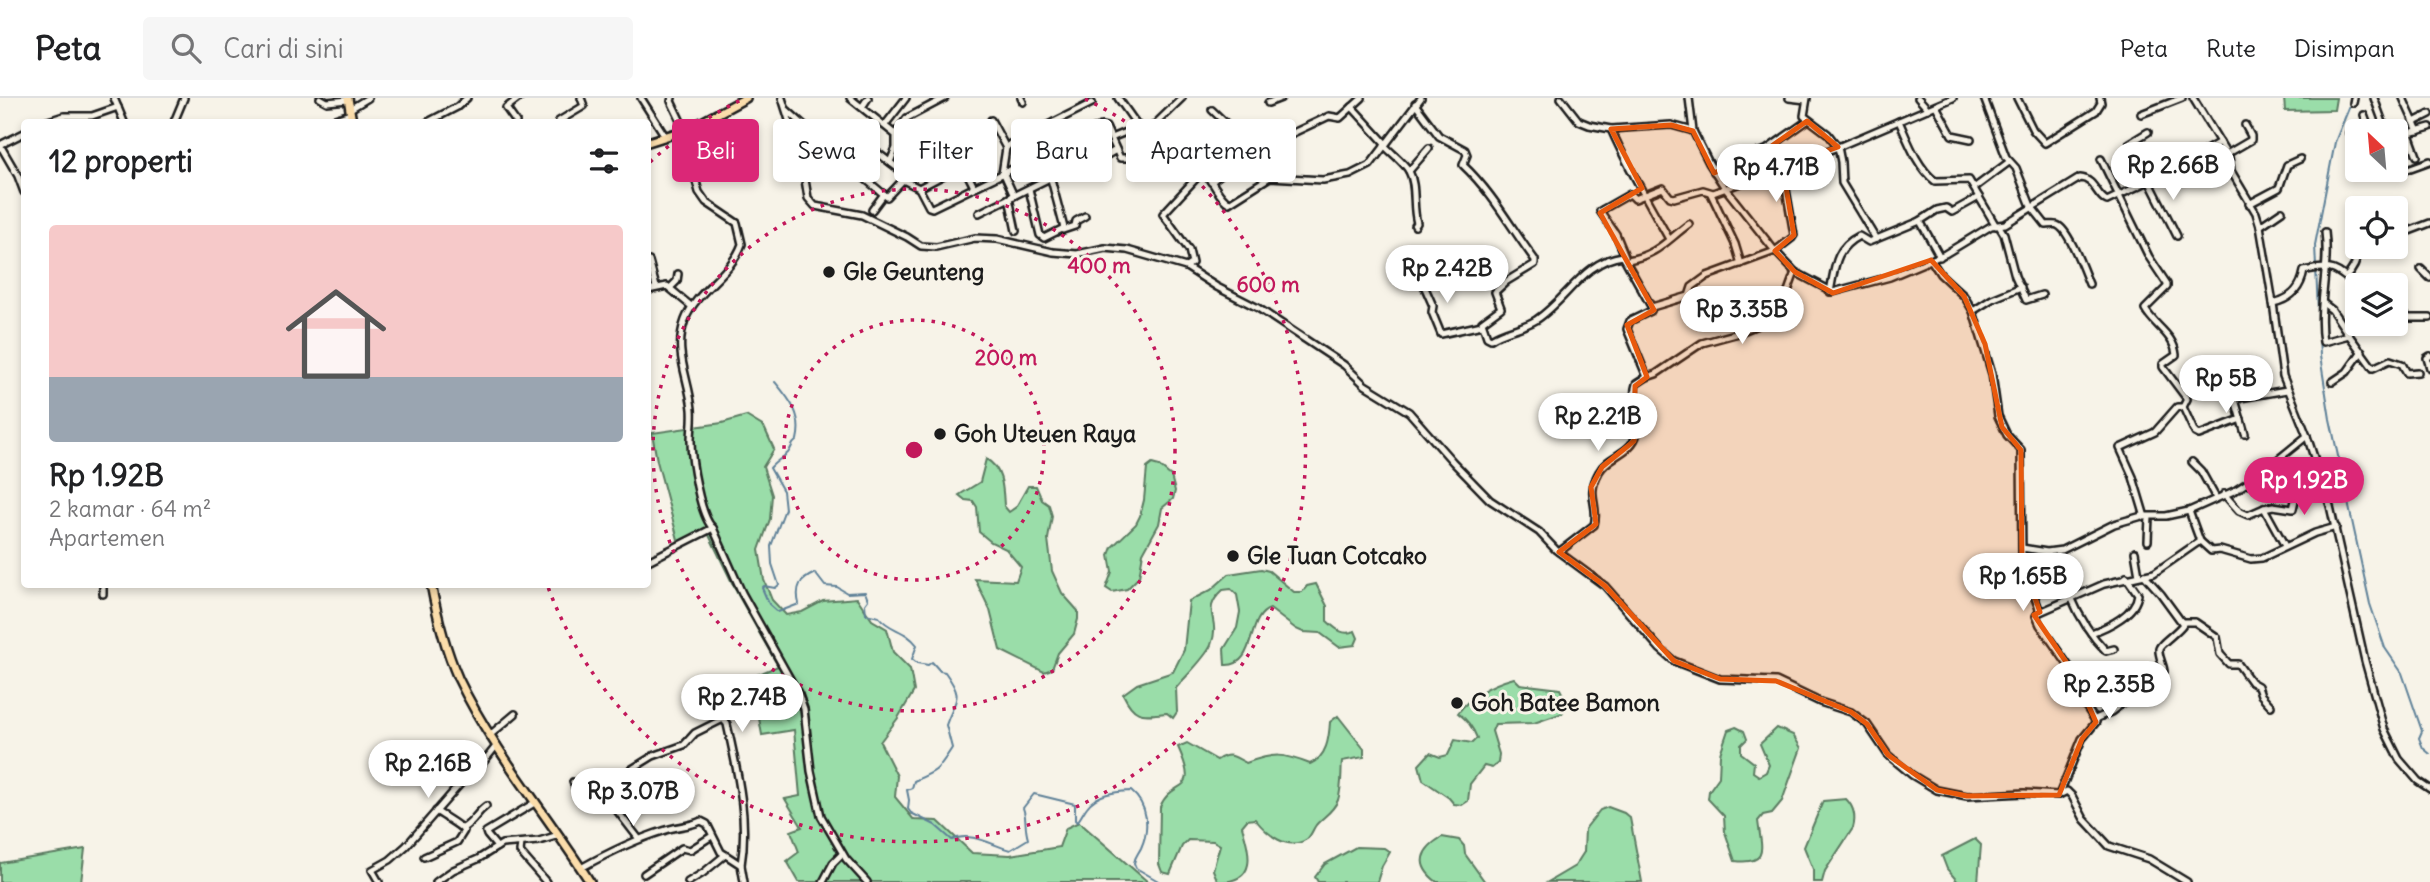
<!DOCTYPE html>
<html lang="id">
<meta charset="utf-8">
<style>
:root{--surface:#fff;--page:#f6f6f6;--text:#202124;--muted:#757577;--line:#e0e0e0;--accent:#db2777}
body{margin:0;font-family:Delius,sans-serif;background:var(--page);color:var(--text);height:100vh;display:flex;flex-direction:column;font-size:26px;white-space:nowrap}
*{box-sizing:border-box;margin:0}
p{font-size:23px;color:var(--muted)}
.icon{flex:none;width:38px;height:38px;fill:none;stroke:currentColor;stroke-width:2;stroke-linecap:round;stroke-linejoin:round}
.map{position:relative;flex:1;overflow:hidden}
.panel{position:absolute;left:21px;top:21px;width:630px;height:469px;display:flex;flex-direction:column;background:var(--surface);border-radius:7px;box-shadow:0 4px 10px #0003}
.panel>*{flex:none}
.top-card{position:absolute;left:672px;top:21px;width:665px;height:63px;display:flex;gap:14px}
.needle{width:46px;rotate:334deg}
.fabs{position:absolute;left:2345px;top:21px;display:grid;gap:14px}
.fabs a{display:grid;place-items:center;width:63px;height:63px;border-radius:7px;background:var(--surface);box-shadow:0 4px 10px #0003;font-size:35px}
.price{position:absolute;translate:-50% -60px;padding:0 16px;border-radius:24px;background:#fff;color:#222;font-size:23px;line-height:46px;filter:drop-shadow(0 2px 4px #0008)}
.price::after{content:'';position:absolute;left:50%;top:42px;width:21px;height:16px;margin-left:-10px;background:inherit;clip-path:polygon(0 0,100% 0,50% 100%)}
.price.selected{background:var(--accent);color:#fff}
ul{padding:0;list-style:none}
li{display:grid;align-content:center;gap:14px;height:371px;padding:0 28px}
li+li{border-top:2px solid var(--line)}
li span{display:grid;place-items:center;height:217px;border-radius:7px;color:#555}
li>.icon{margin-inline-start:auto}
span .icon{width:126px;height:126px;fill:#fffc;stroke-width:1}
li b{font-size:30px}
h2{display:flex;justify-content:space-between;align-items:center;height:84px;padding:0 28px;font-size:30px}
.chip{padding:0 24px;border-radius:7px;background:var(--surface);box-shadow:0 4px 10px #0003;font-size:24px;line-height:63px}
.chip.selected{background:var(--accent);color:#fff}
header{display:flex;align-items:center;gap:42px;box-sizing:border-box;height:98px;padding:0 35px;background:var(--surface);border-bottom:2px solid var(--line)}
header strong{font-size:33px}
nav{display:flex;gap:38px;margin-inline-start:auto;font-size:24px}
.search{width:490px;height:63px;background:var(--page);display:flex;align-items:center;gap:18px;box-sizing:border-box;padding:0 24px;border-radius:7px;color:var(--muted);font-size:26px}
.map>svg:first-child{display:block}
.green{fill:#9adda9;stroke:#5b7c62;stroke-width:2}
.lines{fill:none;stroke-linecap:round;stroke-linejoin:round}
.stream{stroke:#5f8198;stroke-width:2}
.minor-casing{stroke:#1c1c1c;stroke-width:10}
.highway-casing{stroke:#1c1c1c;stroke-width:12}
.minor{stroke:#f7f3e8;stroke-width:5}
.highway{stroke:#fbddab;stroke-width:7}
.marked{fill:#e8590c;fill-opacity:0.2;stroke:#e8590c;stroke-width:5;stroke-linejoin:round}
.ring{fill:none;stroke:#c2185b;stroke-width:3.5;stroke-dasharray:3.5 7}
.poi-dot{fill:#1c1c1c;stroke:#f7f3e8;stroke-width:2.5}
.labels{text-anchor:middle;stroke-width:6;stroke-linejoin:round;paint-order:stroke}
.poi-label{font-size:23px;font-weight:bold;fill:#1c1c1c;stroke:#f7f3e8;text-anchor:start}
.centre{fill:#c2185b;stroke:#f7f3e8;stroke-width:3.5}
.ring-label{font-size:21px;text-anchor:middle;font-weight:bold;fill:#c2185b;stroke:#f7f3e8;stroke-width:6;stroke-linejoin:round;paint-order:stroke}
</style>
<header>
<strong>Peta</strong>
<div class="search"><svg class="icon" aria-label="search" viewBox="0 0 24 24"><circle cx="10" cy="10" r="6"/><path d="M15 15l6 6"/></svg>Cari di sini</div>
<nav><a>Peta</a><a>Rute</a><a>Disimpan</a></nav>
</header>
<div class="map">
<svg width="2430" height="784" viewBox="0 0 2430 784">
<rect width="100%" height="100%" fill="#f7f3e8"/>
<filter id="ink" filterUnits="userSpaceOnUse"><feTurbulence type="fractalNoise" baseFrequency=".0143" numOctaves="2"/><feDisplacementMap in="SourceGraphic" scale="14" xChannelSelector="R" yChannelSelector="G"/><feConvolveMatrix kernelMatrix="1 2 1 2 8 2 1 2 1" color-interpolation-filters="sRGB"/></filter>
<g filter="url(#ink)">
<!-- green -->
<g class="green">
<path d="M2284,0H2336L2334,12L2285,13Z"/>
<path d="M746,318L764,329L774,351L763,369L772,397L770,421L759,452L764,482L772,502L786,517L802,514L823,503L857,500L872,522L887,531L893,554L910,571L914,593L898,620L880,644L897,678L895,699L914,722L938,723L972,755L1010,757L1059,749L1066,730L1079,724L1148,784H799L787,763L799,754L791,733L802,729L785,701L800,698L794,632L762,637L759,620L788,608L783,590L727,611L721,592L778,568L738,497L708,435L680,449L657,363L652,335L722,325Z"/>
<path d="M986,361C1003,370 1003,391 1004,408L1009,414L1016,409L1028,388H1036L1042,402L1049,407L1052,418L1048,441L1052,473L1062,495L1078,513V521L1074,536L1058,555L1052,571L1044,574L1000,552L990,512L975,481L1016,483L1021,469L1006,451L991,444L979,434L977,409L973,403L965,402L959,397L980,384Z"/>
<path d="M1152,366L1159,368L1171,378L1175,393L1173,401L1162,410L1159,426L1143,455L1139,479L1127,491L1112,494L1106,490L1112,474L1109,457L1112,449L1136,426L1140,418L1144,402L1147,370Z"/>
<path d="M1261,471L1269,473L1294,494H1302L1307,488L1316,486L1327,508V523C1336,531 1342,538 1355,533L1358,540L1355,547L1339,549L1320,535L1303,534L1296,531L1270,511C1246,518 1257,569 1225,567L1224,551L1237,530L1240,514L1237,497L1231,491L1223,492C1199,514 1222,519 1211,547C1206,559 1186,578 1176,590L1177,614L1173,620L1167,615C1143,617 1135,621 1123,596L1137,586L1173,574L1184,552L1189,503L1211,492L1229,476Z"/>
<path d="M1514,580L1520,586L1560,591L1564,599L1563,615L1534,625L1495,626L1492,633L1499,656L1498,665L1492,670L1484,668L1470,686L1468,703L1462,707L1454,706L1449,700L1423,682L1419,667L1430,655L1440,659L1448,657L1455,642L1472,645L1477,640C1472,628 1467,622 1458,615C1472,596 1492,586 1514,580Z"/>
<path d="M1338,618L1364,651V659L1342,663C1341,676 1342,690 1338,702C1333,714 1324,718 1316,727C1313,731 1311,738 1307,741C1287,754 1267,736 1255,721L1247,722L1242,728C1250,756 1258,784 1218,784L1213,772L1220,747L1213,743L1188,742L1182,748L1170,776L1162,774L1159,766L1160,709C1173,678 1201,700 1178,649L1187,645L1217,662C1229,654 1234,658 1246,665C1274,655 1282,655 1310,666C1327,659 1329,640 1330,624Z"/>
<path d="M1736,629L1744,633L1747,641L1741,647V655L1754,665L1753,674L1759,678L1766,674L1769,667L1760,646L1777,630L1793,637L1801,650L1782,703L1772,715L1763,717L1758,723C1761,749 1770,767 1735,763L1725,734L1724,718L1708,701L1709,693L1719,679L1720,656L1728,632Z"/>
<path d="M1846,701C1854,709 1856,719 1853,730L1825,773L1822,784H1813V771L1804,749L1823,703Z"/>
<path d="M1608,709L1624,715L1630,720L1642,784H1548L1575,768L1584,754L1585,731L1600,712Z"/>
<path d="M1442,739L1459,742L1464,748L1465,756L1485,784H1437C1414,767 1421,751 1442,739Z"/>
<path d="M1975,741L1981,747L1978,784H1958L1947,771L1942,758Z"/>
<path d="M1356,749L1384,750L1390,754L1382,768L1377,784H1318L1315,779L1325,766Z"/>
<path d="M85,751L81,784H0V765Z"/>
</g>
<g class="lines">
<!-- stream -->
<g class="stream">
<path d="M2351,5L2335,44L2315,147L2320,258L2330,321L2370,506L2385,550L2402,575L2422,633L2419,640L2423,650L2430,656"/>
<path d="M775,284C790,302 803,317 797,342C791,346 792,350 788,355C782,360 775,364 770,370L783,393L785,411L771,448L772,466L779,487L775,490L764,488L762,490L769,506L778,514L799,506C795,488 800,482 815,475L825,488L837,489L847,495L865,494L868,502L865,506L866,516L879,519C890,533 905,531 917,547L912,561L917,565L928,567L932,564L940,573L945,574C965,602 955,600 946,627L952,650C937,673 939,672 914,683L912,690L907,692L909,702L908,711L911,715L935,727L952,742C970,733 992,747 1010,752L1028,741C1024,728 1027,720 1023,710L1034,696L1075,706V722L1077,724C1081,720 1083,714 1087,709C1097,695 1115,694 1131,693C1148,707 1150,730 1141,750C1138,756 1135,758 1134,765L1136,770L1160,784"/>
</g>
<defs>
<g id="minor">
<path d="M114,0L124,24"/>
<path d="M320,0L327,4L348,2"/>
<path d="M641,0L665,38"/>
<path d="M672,0L671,3L685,32"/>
<path d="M782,0L802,63L808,100L815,108L862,117L907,139L921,148L936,149L975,140L997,141L1053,154L1077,156L1105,150L1127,152L1186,169L1217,189L1258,210L1344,267L1365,287L1409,314L1453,364L1490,402L1539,434L1556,452L1605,488L1660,551L1674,563L1720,581L1776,583L1820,604L1851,614L1867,626L1888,657L1912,677L1937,692L1967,698L2024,695L2059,697L2067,693L2072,698L2084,721L2109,748L2149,761L2187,784"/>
<path d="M850,0L896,37V50L890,64"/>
<path d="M1021,0L1023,4"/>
<path d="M1118,0L1140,31"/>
<path d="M1182,0L1146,35C1167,49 1193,64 1211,83C1217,91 1220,100 1229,105L1270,79L1323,82L1350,77L1370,67L1421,0"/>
<path d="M1561,0L1579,23L1589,27L1611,31L1671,27L1693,33"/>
<path d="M1689,0L1693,33L1709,65L1725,90L1775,153L1795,174L1833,194L1890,179L1945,156L1991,128L2005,126L2080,80C2095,81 2096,98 2107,103L2174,71L2220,44"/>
<path d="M1789,0L1806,2"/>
<path d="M1807,0L1804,18L1828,36L1838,49L1841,64L1842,85L1876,141"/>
<path d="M1918,0L1928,11"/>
<path d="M1984,0L2006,59L2016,70L2031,108L2046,127C2048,127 2056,126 2057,127C2069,131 2084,174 2089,186"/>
<path d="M2017,0L2033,32L2045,45L2096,13L2101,5L2100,0"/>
<path d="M2193,0L2229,59L2231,73L2256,115L2260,128L2273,205L2283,278L2307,338L2330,408L2365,563L2384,631L2399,661L2418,683L2430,691"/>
<path d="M2374,0L2386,33"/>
<path d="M2403,0L2418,33"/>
<path d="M1268,5L1281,0"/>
<path d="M2353,5L2354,0"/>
<path d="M1415,6L1439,38L1465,52L1467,57L1463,67C1493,95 1511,130 1535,162V166L1507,183L1495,194L1501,210L1482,224L1487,239L1491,241C1505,232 1521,231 1536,222C1568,201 1583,163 1623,158L1652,210L1651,213L1630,223L1627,231L1647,279"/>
<path d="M1936,8L1952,37L1971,41"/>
<path d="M862,9L868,0"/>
<path d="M1352,9L1385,45"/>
<path d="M350,11L368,0"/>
<path d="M787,12L806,29L815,52L827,55"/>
<path d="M1212,12L1255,53"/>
<path d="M2141,16L2182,0"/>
<path d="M2364,17L2370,33"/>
<path d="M991,22L1006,50"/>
<path d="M559,23L584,8L581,0"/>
<path d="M1899,23C1908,43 1917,69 1935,83L1969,82L1996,128"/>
<path d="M45,24L64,18H92L118,9"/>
<path d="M174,24L184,0"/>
<path d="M326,24L350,16"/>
<path d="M428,24L457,9L467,0"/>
<path d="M516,24L506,10L519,0"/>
<path d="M1054,24L1065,46"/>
<path d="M2414,24L2430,16"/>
<path d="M885,27L906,0"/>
<path d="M844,29L900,72L905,77L903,82"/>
<path d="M689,31L696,51L691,66L699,94L706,104L737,125L742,146C731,177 697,191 685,222C673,254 689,280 692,311C693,322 691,333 691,343C691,361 700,419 713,430L742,495L799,597L804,611L811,673L821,718L846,761L867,784"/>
<path d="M1611,31C1628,70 1649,105 1669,141"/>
<path d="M1208,33L1229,68"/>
<path d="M2148,34L2130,45L2177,138"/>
<path d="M2349,35L2357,41"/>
<path d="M895,36L907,20L945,0"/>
<path d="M2409,36L2417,58"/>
<path d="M2396,39L2430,29"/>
<path d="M1111,40L1120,60H1131L1136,72"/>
<path d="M0,47L18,78L24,94"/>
<path d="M0,47L24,35"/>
<path d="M1384,47C1391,55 1404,64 1409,73C1417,88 1412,108 1417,125L1415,128"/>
<path d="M832,53L887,99L903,82L919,90L963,67L974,89"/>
<path d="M2227,56L2251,42V38L2245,27"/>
<path d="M1104,59L1116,52"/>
<path d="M2101,61L2149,159L2167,186V189L2145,211C2154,228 2174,236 2176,257L2163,266V269L2187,301L2183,309L2195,335L2199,337L2241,321"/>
<path d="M2405,72L2430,63"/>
<path d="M1409,73L1429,50"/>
<path d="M1714,74L1746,58L1766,52L1807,23"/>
<path d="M1002,76L1006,50L1010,46L1092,5"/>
<path d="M1004,76L1014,98"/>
<path d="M1211,84C1246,54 1288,38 1329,18L1340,20L1362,0"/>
<path d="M919,90L929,109L932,110L1101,28L1106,29L1111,40L1138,29"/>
<path d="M1974,90L2009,64"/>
<path d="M1029,91L1040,137L1044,140L1064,130L1051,81"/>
<path d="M1711,96L1735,146L1741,166"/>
<path d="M1009,100L1016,133"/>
<path d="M2249,106L2279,90L2287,67L2300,61"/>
<path d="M872,112L884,96"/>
<path d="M979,115L1078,66L1077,59L1069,44"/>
<path d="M1920,123L1940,159"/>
<path d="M1999,128L2004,136L2015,178L2026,202L2042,197"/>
<path d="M2260,128L2282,113"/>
<path d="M1063,132L1075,128L1076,123L1085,118"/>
<path d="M2325,134C2330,170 2317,208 2323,244L2349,237"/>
<path d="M2396,138L2430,125"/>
<path d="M2358,153L2369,149"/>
<path d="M1625,158L1616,136L1600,113L1630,96L1635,101L1663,90L1670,99L1674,100L1703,92L1713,95L1838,49L1953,0"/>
<path d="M1628,162C1657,157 1666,143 1689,126"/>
<path d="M1931,162L1940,176L1964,198L1973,213L1992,276L1998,318L2007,337L2021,352L2022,463L2040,514"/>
<path d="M649,163L656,189"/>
<path d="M1415,167L1433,208L1432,214L1441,236L1482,227"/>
<path d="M1186,169L1192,165L1189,152L1163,116L1201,75"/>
<path d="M2421,171L2430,180"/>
<path d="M2346,179C2365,159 2356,146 2349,123"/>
<path d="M670,190L677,183L678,176"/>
<path d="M648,192L667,188L691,208"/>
<path d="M1830,194C1835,169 1835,150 1859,138L1869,144L1920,123L1937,112L1946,110L1952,114L1979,99"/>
<path d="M2273,205C2292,201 2301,190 2304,173C2331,166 2337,171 2357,189"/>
<path d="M2323,205L2332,212L2346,233"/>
<path d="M1652,209L1689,198L1692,189L1707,178L1775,153L1792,140L1794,137L1785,85L1800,78L1796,64"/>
<path d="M1973,213L1992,201L2021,189"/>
<path d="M2396,214L2410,220H2430"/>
<path d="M2357,223L2346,233L2373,270L2390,262L2402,266L2407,275L2418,274"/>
<path d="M2430,270L2427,260L2430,258"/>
<path d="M2332,284L2347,274L2362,253"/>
<path d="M2232,291L2245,336"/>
<path d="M2234,301L2287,292"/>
<path d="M2192,364L2201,373L2216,400"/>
<path d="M2224,396L2239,413L2248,417L2264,410L2285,448"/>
<path d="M2264,410L2273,408L2293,411L2300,380L2320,377"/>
<path d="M2189,413L2200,443"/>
<path d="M2145,419L2133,379L2120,350L2155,334L2177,309H2183"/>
<path d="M2148,443L2149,419"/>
<path d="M2022,450L2047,454L2062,452L2114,426L2142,418H2166L2189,413L2236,392L2255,380L2307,338"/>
<path d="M1559,454L1594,427C1600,407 1585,399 1599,374C1608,357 1632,356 1637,335C1641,319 1631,301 1636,286L1647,279L1656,276L1702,245L1735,236L1772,221L1787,196L1795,174"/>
<path d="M2135,454L2139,477"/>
<path d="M648,463L713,430"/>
<path d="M103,486V496"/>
<path d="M2071,499C2079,518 2091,538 2106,553L2114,551"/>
<path d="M2183,524H2195L2217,539L2220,556L2229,566H2238L2251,584L2258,588L2261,597L2271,608"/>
<path d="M2091,535C2108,529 2136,516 2138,496L2126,479"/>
<path d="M2095,621L2111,614L2164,574C2164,567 2158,558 2159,551C2159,546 2178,534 2183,526L2161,496L2144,477"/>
<path d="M490,637L515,616"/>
<path d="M573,684L577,694L581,696L602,691"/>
<path d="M2059,697L2082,641L2096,624L2080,599L2075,577L2040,527L2036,518L2038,515L2104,486L2154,475L2200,443L2211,453L2220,452L2251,461L2262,460L2315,435L2336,429"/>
<path d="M463,730C474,724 476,715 486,708"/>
<path d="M639,741L605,697L603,689L653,658L684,647L695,635L723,621L727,626C737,672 749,720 741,767"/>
<path d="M521,745L520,754L546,784"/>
<path d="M497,749L487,737L486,734L536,704"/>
<path d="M424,759L457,744L464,733C460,727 444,719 436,713"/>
<path d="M581,770C608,755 634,742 663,733C676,728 688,729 701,723L707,726L721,754L741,767L744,784"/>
<path d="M644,776L682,750L690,752L712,738"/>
<path d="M379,784L372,772L390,762L406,748L461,685L474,676L497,647"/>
<path d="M436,784L453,772L478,761L502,746L539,743L559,737"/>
<path d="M688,784L703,775L725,757"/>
<path d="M823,784L833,765L842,756"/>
</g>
<g id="highway">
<path d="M348,0L352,24"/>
<path d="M648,44L689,31L746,0"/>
<path d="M431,486C437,518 445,550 458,580C493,653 547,716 590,784"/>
</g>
</defs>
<!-- minor casing -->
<use href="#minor" class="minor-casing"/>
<!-- highway casing -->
<use href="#highway" class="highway-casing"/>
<!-- minor -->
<use href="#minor" class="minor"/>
<!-- highway -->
<use href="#highway" class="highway"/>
</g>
</g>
<!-- marked area -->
<path class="marked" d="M1807,23L1838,49L1796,64L1800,78L1785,83L1794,137L1775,153L1795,174L1833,195L1931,162L1964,198L1985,246L2002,329L2021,352L2022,463L2040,514L2034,517L2075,577L2096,624L2082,641L2059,697L1967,698L1937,692L1888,657L1867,626L1851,614L1776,583L1720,581L1674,563L1605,488L1559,454L1596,426L1591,389L1602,369L1634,343L1635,288L1647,279L1627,227L1654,212L1600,115L1642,90L1611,31L1671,27L1693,33L1714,75L1766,52Z"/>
<!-- distance rings -->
<g class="ring">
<circle cx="914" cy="352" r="130"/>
<circle cx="914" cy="352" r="261"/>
<path d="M650 64A391 391 0 0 1 743 1M1085 1A391 391 0 1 1 548 489"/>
</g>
<!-- markers -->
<g class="poi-dot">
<circle cx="829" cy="174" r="7"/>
<circle cx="940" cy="336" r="7"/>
<circle cx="1233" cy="458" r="7"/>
<circle cx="1457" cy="605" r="7"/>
</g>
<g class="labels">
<!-- poi labels -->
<g class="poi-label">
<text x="843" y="182">Gle Geunteng</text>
<text x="954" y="344">Goh Uteuen Raya</text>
<text x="1247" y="466">Gle Tuan Cotcako</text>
<text x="1471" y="613">Goh Batee Bamon</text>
</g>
</g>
<circle cx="914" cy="352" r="10" class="centre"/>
<g class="ring-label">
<text x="1099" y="175">400 m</text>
<text x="1268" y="194">600 m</text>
<text x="1006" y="267">200 m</text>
</g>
</svg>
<div class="fabs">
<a><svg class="needle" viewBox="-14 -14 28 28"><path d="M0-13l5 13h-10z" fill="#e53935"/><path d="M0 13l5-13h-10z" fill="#757577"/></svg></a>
<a><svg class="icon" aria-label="locate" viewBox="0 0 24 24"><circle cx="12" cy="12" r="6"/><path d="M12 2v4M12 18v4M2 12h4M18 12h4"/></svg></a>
<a><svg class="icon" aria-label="layers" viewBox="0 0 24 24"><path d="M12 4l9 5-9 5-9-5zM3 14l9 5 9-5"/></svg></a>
</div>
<b class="price" style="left:2173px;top:104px">Rp 2.66B</b>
<b class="price" style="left:1776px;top:106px">Rp 4.71B</b>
<b class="price" style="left:1447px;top:207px">Rp 2.42B</b>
<b class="price" style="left:1742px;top:248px">Rp 3.35B</b>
<b class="price" style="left:2226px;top:317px">Rp 5B</b>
<b class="price" style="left:1598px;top:355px">Rp 2.21B</b>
<b class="price selected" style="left:2304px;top:419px">Rp 1.92B</b>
<b class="price" style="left:2023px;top:515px">Rp 1.65B</b>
<b class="price" style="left:2109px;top:623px">Rp 2.35B</b>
<b class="price" style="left:742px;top:636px">Rp 2.74B</b>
<b class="price" style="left:428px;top:702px">Rp 2.16B</b>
<b class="price" style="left:633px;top:730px">Rp 3.07B</b>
<div class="top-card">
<a class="chip selected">Beli</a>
<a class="chip">Sewa</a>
<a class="chip">Filter</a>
<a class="chip">Baru</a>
<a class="chip">Apartemen</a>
</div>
<section class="panel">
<h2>12 properti<svg class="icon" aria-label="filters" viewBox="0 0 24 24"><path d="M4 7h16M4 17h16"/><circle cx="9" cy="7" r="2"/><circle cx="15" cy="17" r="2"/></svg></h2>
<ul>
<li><span style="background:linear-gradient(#f6c9c9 70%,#9aa5b1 0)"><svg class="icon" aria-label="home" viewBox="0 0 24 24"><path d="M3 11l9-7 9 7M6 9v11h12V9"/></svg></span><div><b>Rp 1.92B</b><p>2 kamar · 64 m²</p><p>Apartemen</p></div></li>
</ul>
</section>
</div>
